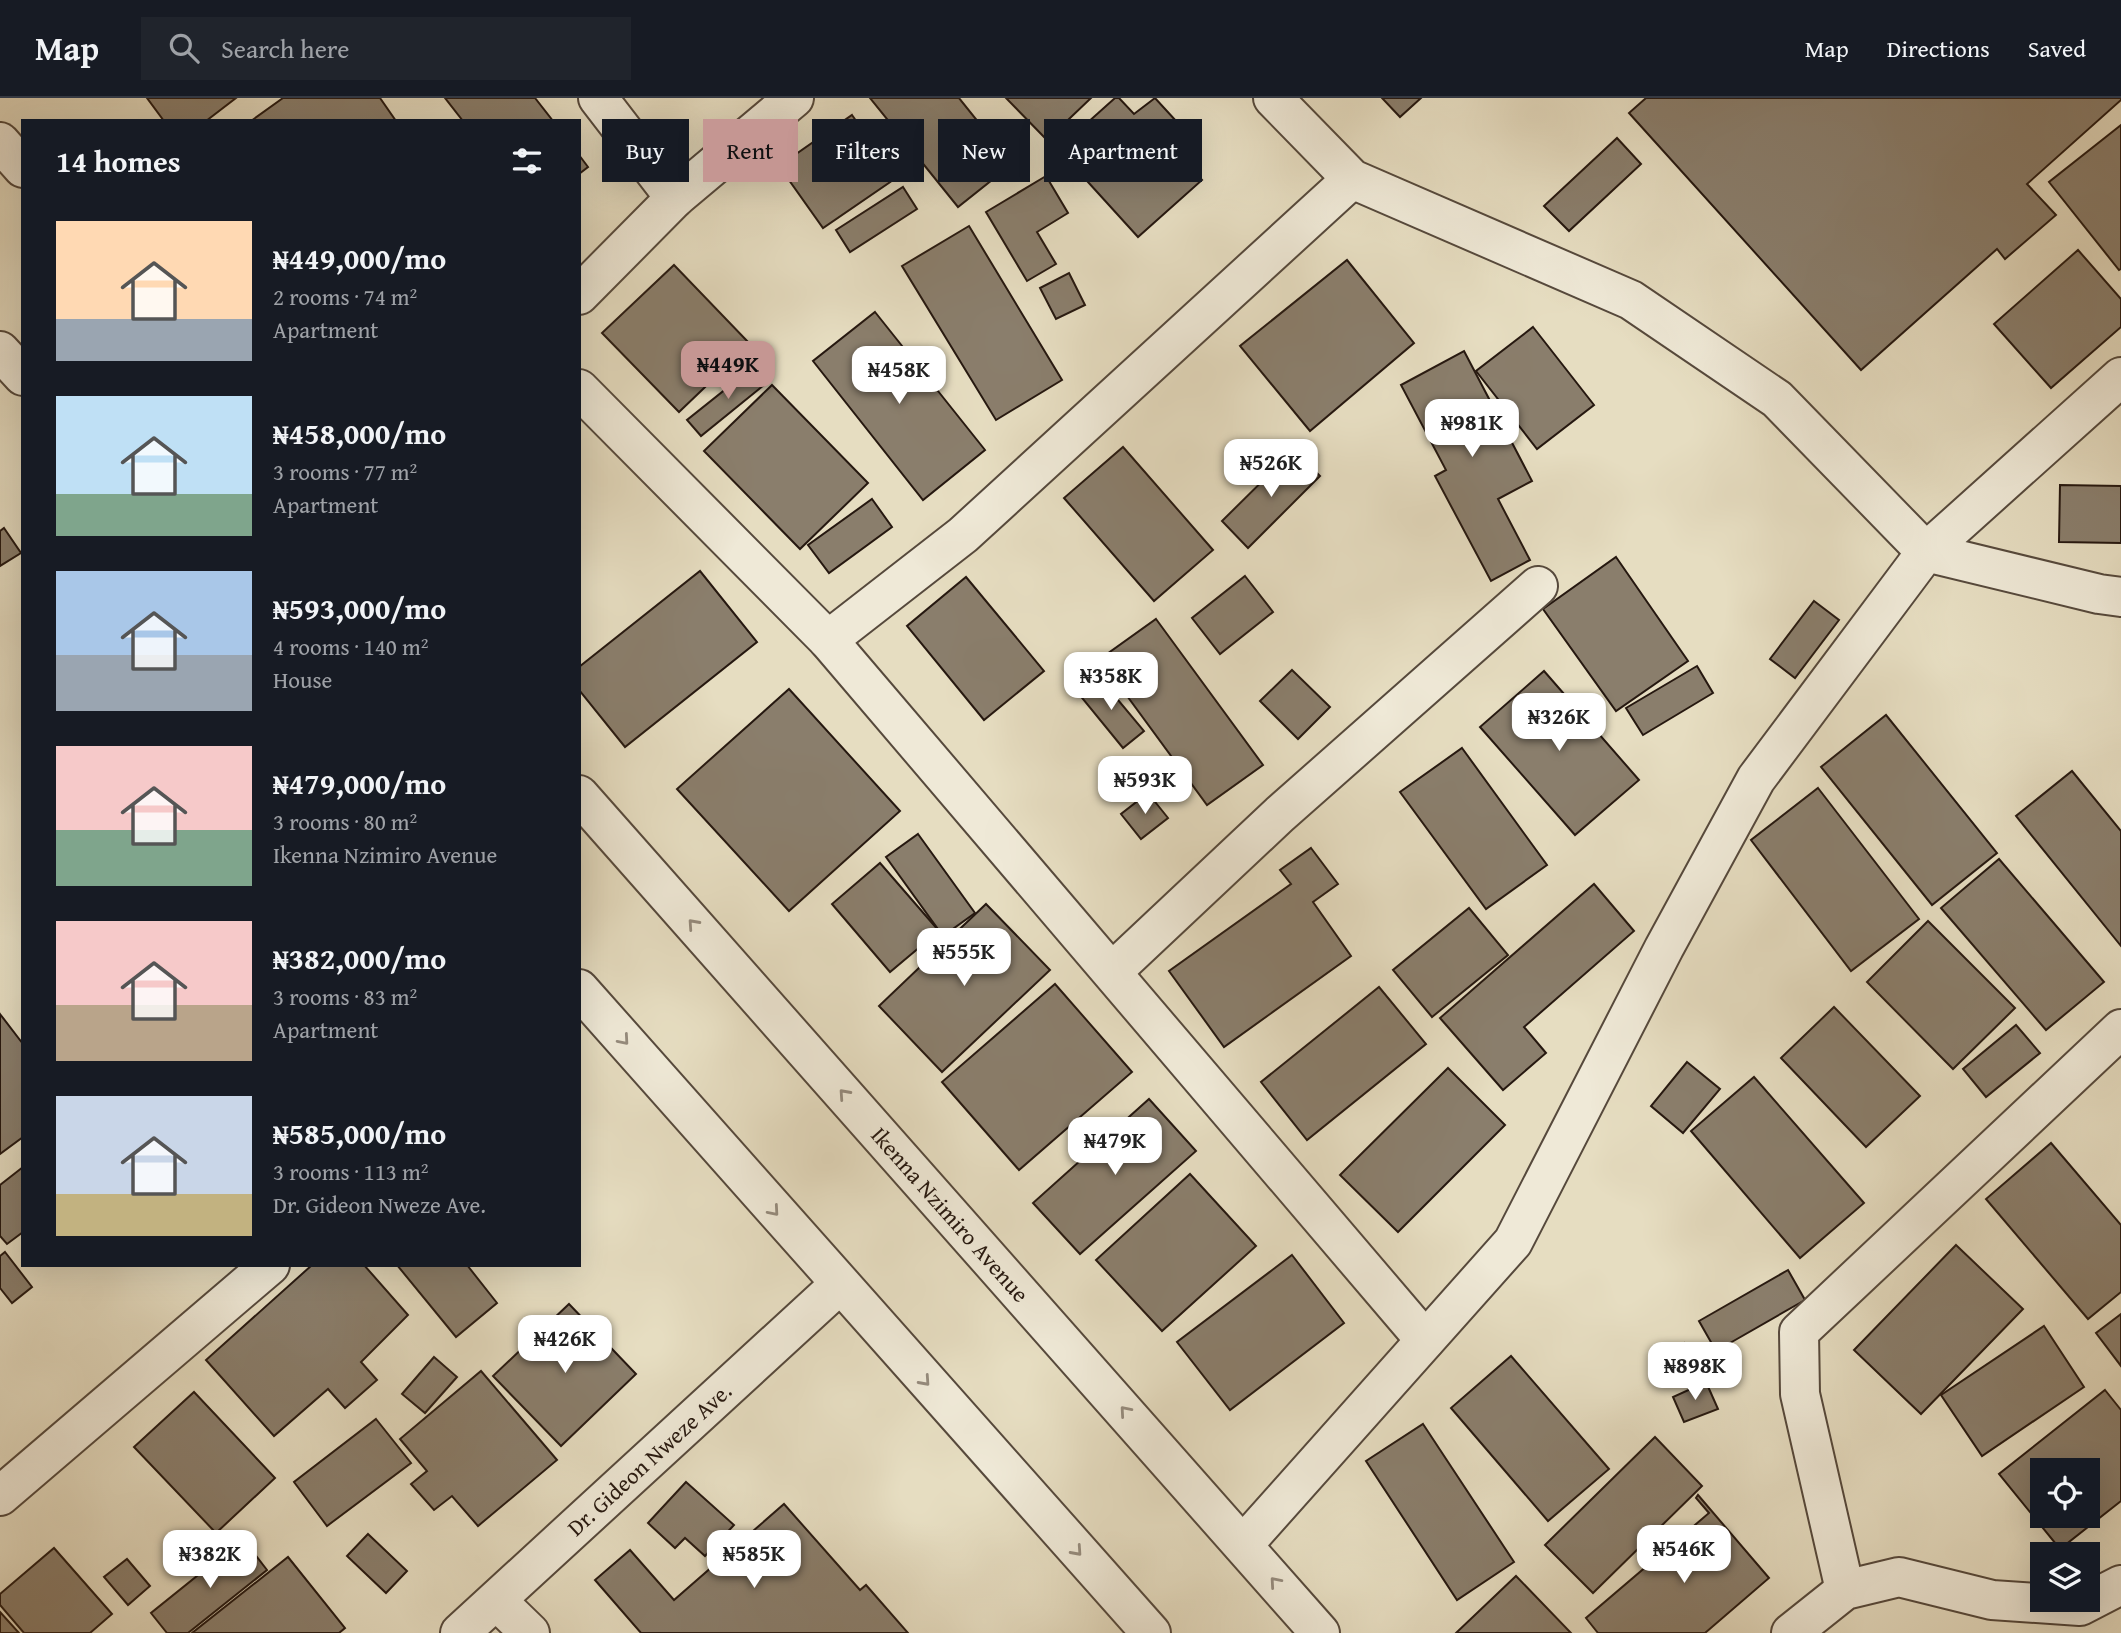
<!DOCTYPE html>
<meta charset="utf-8">
<style>
:root{--surface:#171b24;--page:#20242c;--text:#f1f3f6;--muted:#9ea1a6;--line:#363941;--accent:#c59692}
body{margin:0;font-family:"Gentium Book Plus",serif;background:var(--page);color:var(--text);height:100vh;display:flex;flex-direction:column;font-size:26px;white-space:nowrap}
*{box-sizing:border-box;margin:0}
p{font-size:23px;color:var(--muted)}
.icon{flex:none;width:38px;height:38px;fill:none;stroke:currentColor;stroke-width:2;stroke-linecap:round;stroke-linejoin:round}
.map{position:relative;flex:1;overflow:hidden}
.drawer{position:absolute;left:21px;top:21px;width:560px;height:1148px;display:flex;flex-direction:column;background:var(--surface);border-radius:0px;box-shadow:0 7px 28px #0002}
.drawer>*{flex:none}
.hud{position:absolute;left:602px;top:21px;width:665px;height:63px;display:flex;gap:14px}
.buttons{position:absolute;left:2030px;top:1360px;display:grid;gap:14px}
.buttons a{display:grid;place-items:center;width:70px;height:70px;border-radius:0px;background:var(--surface);box-shadow:0 7px 28px #0002;font-size:35px}
.price{position:absolute;translate:-50% -60px;padding:0 16px;border-radius:14px;background:#fff;color:#222;font-size:23px;line-height:46px;filter:drop-shadow(0 2px 4px #0008)}
.price::after{content:'';position:absolute;left:50%;top:42px;width:21px;height:16px;margin-left:-10px;background:inherit;clip-path:polygon(0 0,100% 0,50% 100%)}
.price.selected{background:var(--accent);color:#111}
ul{padding:0;list-style:none}
li{display:flex;align-items:center;gap:21px;height:175px;padding:0 35px}
li span{display:grid;place-items:center;flex:none;width:196px;height:140px;border-radius:0px;color:#555}
li>.icon{margin-inline-start:auto}
span .icon{width:84px;height:84px;fill:#fffc;stroke-width:1}
li b{font-size:30px}
h2{display:flex;justify-content:space-between;align-items:center;height:84px;padding:0 35px;font-size:30px}
.tag{padding:0 24px;border-radius:0px;background:var(--surface);box-shadow:0 7px 28px #0002;font-size:24px;line-height:63px}
.tag.selected{background:var(--accent);color:#111}
header{display:flex;align-items:center;gap:42px;box-sizing:border-box;height:98px;padding:0 35px;background:var(--surface);border-bottom:2px solid var(--line)}
header strong{font-size:33px}
nav{display:flex;gap:38px;margin-inline-start:auto;font-size:24px}
.search{width:490px;height:63px;background:var(--page);display:flex;align-items:center;gap:18px;box-sizing:border-box;padding:0 24px;border-radius:0px;color:var(--muted);font-size:26px}
.map>svg:first-child{display:block}
.building{fill:#8a7e6c;stroke:#261810;stroke-width:2;fill-rule:evenodd}
.lines{fill:none;stroke-linecap:round;stroke-linejoin:round}
.minor-casing{stroke:#56493c;stroke-width:42}
.minor{stroke:#efe9d7;stroke-width:38}
.oneway{stroke:#958b7d}
.labels{text-anchor:middle;stroke-width:5;stroke-linejoin:round;paint-order:stroke}
.street-label{font-size:23px;fill:#261810;stroke:#efe9d7}
</style>
<header>
<strong>Map</strong>
<div class="search"><svg class="icon" aria-label="search" viewBox="0 0 24 24"><circle cx="10" cy="10" r="6"/><path d="M15 15l6 6"/></svg>Search here</div>
<nav><a>Map</a><a>Directions</a><a>Saved</a></nav>
</header>
<div class="map">
<svg width="2121" height="1535" viewBox="0 0 2121 1535">
<rect width="100%" height="100%" fill="#e6ddc1"/>
<filter id="stains"><feTurbulence type="fractalNoise" baseFrequency=".00286" numOctaves="4"/><feColorMatrix values="0 0 0 0 .2 0 0 0 0 .09 0 0 0 0 .02 0 0 0 .5 -.17"/></filter>
<radialGradient id="worn" r=".72"><stop offset=".6" stop-color="#630" stop-opacity="0"/><stop offset="1" stop-color="#630" stop-opacity=".3"/></radialGradient>
<!-- building -->
<g class="building">
<path d="M147,0H236L206,23H164Z"/>
<path d="M283,0H380L396,23H251Z"/>
<path d="M445,0H535L553,23H463Z"/>
<path d="M870,0H959L1012,66L958,109Z"/>
<path d="M1006,0H1091L1047,42Z"/>
<path d="M1115,0H1119L1134,16L1155,0L1188,36L1173,50L1202,82L1138,139L1058,51Z"/>
<path d="M1382,0H1421L1400,19Z"/>
<path d="M1646,0H2121V2L2027,86L2056,117L2005,161L1997,151L1861,272L1629,15Z"/>
<path d="M852,17L896,80L823,130L779,68Z"/>
<path d="M2121,27V171L2119,172L2049,84Z"/>
<path d="M1617,40L1641,66L1569,133L1544,108Z"/>
<path d="M579,57L588,69L579,76Z"/>
<path d="M1046,78L1068,115L1037,134L1056,166L1027,183L986,114Z"/>
<path d="M903,89L917,111L850,154L836,132Z"/>
<path d="M969,128L1062,282L996,322L902,168Z"/>
<path d="M2078,152L2121,201V229L2051,290L1994,226Z"/>
<path d="M1347,162L1414,245L1310,333L1240,248Z"/>
<path d="M674,167L750,246L679,314L602,235Z"/>
<path d="M1069,175L1085,207L1056,221L1040,190Z"/>
<path d="M875,214L985,352L923,402L813,263Z"/>
<path d="M1533,229L1594,307L1537,351L1476,273Z"/>
<path d="M1464,253L1532,383L1498,401L1530,462L1491,483L1435,378L1446,372L1401,287Z"/>
<path d="M756,267L769,283L701,338L687,322Z"/>
<path d="M772,287L868,385L800,451L704,353Z"/>
<path d="M1123,349L1213,452L1154,503L1064,400Z"/>
<path d="M1294,352L1320,378L1248,450L1222,423Z"/>
<path d="M2060,387L2121,388V445L2059,444Z"/>
<path d="M872,401L892,429L829,475L808,447Z"/>
<path d="M4,430L21,455L0,468V433Z"/>
<path d="M1616,459L1688,563L1616,613L1543,511Z"/>
<path d="M700,473L757,544L625,649L579,592V569Z"/>
<path d="M1245,478L1273,514L1220,556L1192,520Z"/>
<path d="M966,479L1044,573L984,622L907,528Z"/>
<path d="M1814,503L1839,522L1795,580L1770,561Z"/>
<path d="M1156,521L1263,667L1207,707L1100,561Z"/>
<path d="M1697,568L1713,595L1643,637L1626,610Z"/>
<path d="M1292,572L1330,609L1298,641L1260,603Z"/>
<path d="M1544,573L1639,682L1575,737L1480,629Z"/>
<path d="M1098,578L1144,633L1123,650L1078,595Z"/>
<path d="M789,591L900,713L789,813L677,691Z"/>
<path d="M1886,617L1997,755L1932,807L1821,669Z"/>
<path d="M1462,650L1547,767L1486,811L1400,694Z"/>
<path d="M2072,673L2121,733V848L2016,718Z"/>
<path d="M1818,690L1919,821L1851,873L1751,742Z"/>
<path d="M1148,695L1168,720L1141,741L1121,716Z"/>
<path d="M918,736L975,815L943,838L886,759Z"/>
<path d="M1311,750L1338,786L1313,804L1351,858L1224,949L1169,873L1291,786L1280,772Z"/>
<path d="M1999,761L2104,884L2046,932L1941,810Z"/>
<path d="M880,765L939,833L890,874L832,806Z"/>
<path d="M1594,786L1634,833L1524,929L1546,955L1503,992L1440,920Z"/>
<path d="M986,806L1050,872L942,974L879,908Z"/>
<path d="M1469,810L1508,857L1432,919L1393,872Z"/>
<path d="M1928,823L2015,910L1953,971L1867,884Z"/>
<path d="M1055,886L1132,974L1019,1072L942,984Z"/>
<path d="M1379,889L1426,946L1307,1042L1261,984Z"/>
<path d="M1834,909L1920,998L1866,1049L1781,960Z"/>
<path d="M0,916L23,946V1039L0,1056Z"/>
<path d="M2016,927L2040,955L1986,999L1963,971Z"/>
<path d="M1687,964L1720,991L1683,1035L1651,1008Z"/>
<path d="M1448,970L1505,1027L1398,1134L1340,1077Z"/>
<path d="M1754,979L1864,1105L1800,1160L1691,1033Z"/>
<path d="M1149,1001L1196,1053L1080,1156L1033,1105Z"/>
<path d="M2051,1045L2121,1127V1194L2088,1221L1986,1101Z"/>
<path d="M23,1069V1134L7,1146L0,1138V1087Z"/>
<path d="M1190,1076L1256,1148L1162,1233L1096,1162Z"/>
<path d="M1956,1147L2023,1211L1921,1316L1854,1252Z"/>
<path d="M5,1154L32,1189L12,1205L0,1190V1158Z"/>
<path d="M1292,1157L1344,1225L1230,1312L1177,1244Z"/>
<path d="M312,1167H364L408,1217L361,1264L377,1282L345,1310L328,1291L274,1338L206,1262Z"/>
<path d="M397,1167H467L497,1205L456,1239Z"/>
<path d="M1788,1172L1805,1202L1716,1253L1699,1223Z"/>
<path d="M569,1206L636,1276L561,1348L493,1278Z"/>
<path d="M2121,1216V1268L2096,1235Z"/>
<path d="M2044,1228L2084,1289L1982,1358L1941,1297Z"/>
<path d="M1684,1245L1695,1278L1671,1286L1660,1253Z"/>
<path d="M1511,1258L1609,1371L1548,1423L1451,1310Z"/>
<path d="M434,1259L457,1279L425,1315L402,1296Z"/>
<path d="M481,1273L557,1362L478,1428L452,1398L434,1412L411,1386L427,1373L400,1341Z"/>
<path d="M1706,1284L1718,1311L1684,1324L1673,1299Z"/>
<path d="M2105,1292L2121,1312V1403L2060,1451L1999,1376ZM2042,1372H2088V1418H2042Z"/>
<path d="M194,1294L275,1380L216,1435L134,1349Z"/>
<path d="M376,1321L411,1365L327,1428L294,1384Z"/>
<path d="M1423,1326L1514,1464L1457,1502L1366,1363Z"/>
<path d="M1655,1339L1702,1388L1593,1495L1545,1447Z"/>
<path d="M686,1384L734,1427L705,1458L685,1440L675,1450L648,1425Z"/>
<path d="M1698,1397L1769,1480L1705,1535H1598L1586,1520L1709,1415L1696,1400Z"/>
<path d="M784,1406L860,1492L866,1487L908,1535H641L595,1482L630,1452L674,1502Z"/>
<path d="M368,1436L407,1473L386,1495L347,1458Z"/>
<path d="M243,1441L267,1472L188,1535H167L151,1515Z"/>
<path d="M54,1450L112,1516L90,1535H24L0,1507V1496Z"/>
<path d="M288,1459L345,1530L339,1535H192Z"/>
<path d="M127,1461L150,1488L128,1507L104,1479Z"/>
<path d="M1516,1478L1571,1535H1456Z"/>
<path d="M0,1514L19,1535H0Z"/>
</g>
<g class="lines">
<defs>
<g id="minor">
<path d="M598,0L675,100"/>
<path d="M1273,0L1352,81L1631,202L1777,301L1926,454L2121,279"/>
<path d="M0,44L23,70"/>
<path d="M579,197L675,100L794,0"/>
<path d="M0,253L23,278"/>
<path d="M579,291L828,542L1425,1242"/>
<path d="M828,542L963,437L1352,81"/>
<path id="s1" d="M579,697L1320,1535"/>
<path d="M1113,873L1280,716L1538,488"/>
<path d="M579,891L1151,1535"/>
<path d="M0,1398L270,1167"/>
<path d="M1243,1447L1513,1144L1664,850L1756,681L1926,454L2099,496L2121,499"/>
<path d="M1845,1492L1800,1296L1799,1234L2121,931"/>
<path d="M497,1503L530,1535"/>
<path id="s2" d="M460,1535L839,1187"/>
<path d="M1791,1535L1845,1492L1899,1479L1992,1502L2080,1508L2121,1487"/>
</g>
</defs>
<!-- minor casing -->
<use href="#minor" class="minor-casing"/>
<!-- minor -->
<use href="#minor" class="minor"/>
</g>
<!-- one-way arrows -->
<defs><path id="oneway-chevron" d="M-2-3.5L2.5 0L-2 3.5" fill="none" stroke-width="1.6" stroke-linecap="round" stroke-linejoin="round" transform="scale(1.75)"/></defs>
<g class="oneway">
<use href="#oneway-chevron" transform="translate(693 826) rotate(-132)"/>
<use href="#oneway-chevron" transform="translate(624 942) rotate(49)"/>
<use href="#oneway-chevron" transform="translate(844 996) rotate(-132)"/>
<use href="#oneway-chevron" transform="translate(774 1113) rotate(49)"/>
<use href="#oneway-chevron" transform="translate(925 1283) rotate(48)"/>
<use href="#oneway-chevron" transform="translate(1125 1313) rotate(-131)"/>
<use href="#oneway-chevron" transform="translate(1077 1453) rotate(48)"/>
<use href="#oneway-chevron" transform="translate(1275 1484) rotate(-131)"/>
</g>
<g class="labels">
<!-- street labels -->
<g class="street-label">
<text dy="8" stroke="none"><textPath href="#s1" startOffset="560">Ikenna Nzimiro Avenue</textPath></text>
<text dy="8" stroke="none"><textPath href="#s2" startOffset="257">Dr. Gideon Nweze Ave.</textPath></text>
</g>
</g>
<rect width="100%" height="100%" filter="url(#stains)"/>
<rect width="100%" height="100%" fill="url(#worn)"/>
</svg>
<div class="buttons">
<a><svg class="icon" aria-label="locate" viewBox="0 0 24 24"><circle cx="12" cy="12" r="6"/><path d="M12 2v4M12 18v4M2 12h4M18 12h4"/></svg></a>
<a><svg class="icon" aria-label="layers" viewBox="0 0 24 24"><path d="M12 4l9 5-9 5-9-5zM3 14l9 5 9-5"/></svg></a>
</div>
<b class="price selected" style="left:728px;top:303px">₦449K</b>
<b class="price" style="left:899px;top:308px">₦458K</b>
<b class="price" style="left:1472px;top:361px">₦981K</b>
<b class="price" style="left:1271px;top:401px">₦526K</b>
<b class="price" style="left:1111px;top:614px">₦358K</b>
<b class="price" style="left:1559px;top:655px">₦326K</b>
<b class="price" style="left:1145px;top:718px">₦593K</b>
<b class="price" style="left:964px;top:890px">₦555K</b>
<b class="price" style="left:1115px;top:1079px">₦479K</b>
<b class="price" style="left:565px;top:1277px">₦426K</b>
<b class="price" style="left:1695px;top:1304px">₦898K</b>
<b class="price" style="left:1684px;top:1487px">₦546K</b>
<b class="price" style="left:210px;top:1492px">₦382K</b>
<b class="price" style="left:754px;top:1492px">₦585K</b>
<div class="hud">
<a class="tag">Buy</a>
<a class="tag selected">Rent</a>
<a class="tag">Filters</a>
<a class="tag">New</a>
<a class="tag">Apartment</a>
</div>
<section class="drawer">
<h2>14 homes<svg class="icon" aria-label="filters" viewBox="0 0 24 24"><path d="M4 7h16M4 17h16"/><circle cx="9" cy="7" r="2"/><circle cx="15" cy="17" r="2"/></svg></h2>
<ul>
<li><span style="background:linear-gradient(#ffd9b3 70%,#9aa5b1 0)"><svg class="icon" aria-label="home" viewBox="0 0 24 24"><path d="M3 11l9-7 9 7M6 9v11h12V9"/></svg></span><div><b>₦449,000/mo</b><p>2 rooms · 74 m²</p><p>Apartment</p></div></li>
<li><span style="background:linear-gradient(#bfe0f5 70%,#7fa58c 0)"><svg class="icon" aria-label="home" viewBox="0 0 24 24"><path d="M3 11l9-7 9 7M6 9v11h12V9"/></svg></span><div><b>₦458,000/mo</b><p>3 rooms · 77 m²</p><p>Apartment</p></div></li>
<li><span style="background:linear-gradient(#a9c7e8 60%,#9aa5b1 0)"><svg class="icon" aria-label="home" viewBox="0 0 24 24"><path d="M3 11l9-7 9 7M6 9v11h12V9"/></svg></span><div><b>₦593,000/mo</b><p>4 rooms · 140 m²</p><p>House</p></div></li>
<li><span style="background:linear-gradient(#f6c9c9 60%,#7fa58c 0)"><svg class="icon" aria-label="home" viewBox="0 0 24 24"><path d="M3 11l9-7 9 7M6 9v11h12V9"/></svg></span><div><b>₦479,000/mo</b><p>3 rooms · 80 m²</p><p>Ikenna Nzimiro Avenue</p></div></li>
<li><span style="background:linear-gradient(#f6c9c9 60%,#b9a48a 0)"><svg class="icon" aria-label="home" viewBox="0 0 24 24"><path d="M3 11l9-7 9 7M6 9v11h12V9"/></svg></span><div><b>₦382,000/mo</b><p>3 rooms · 83 m²</p><p>Apartment</p></div></li>
<li><span style="background:linear-gradient(#c9d6e8 70%,#c2b280 0)"><svg class="icon" aria-label="home" viewBox="0 0 24 24"><path d="M3 11l9-7 9 7M6 9v11h12V9"/></svg></span><div><b>₦585,000/mo</b><p>3 rooms · 113 m²</p><p>Dr. Gideon Nweze Ave.</p></div></li>
</ul>
</section>
</div>
